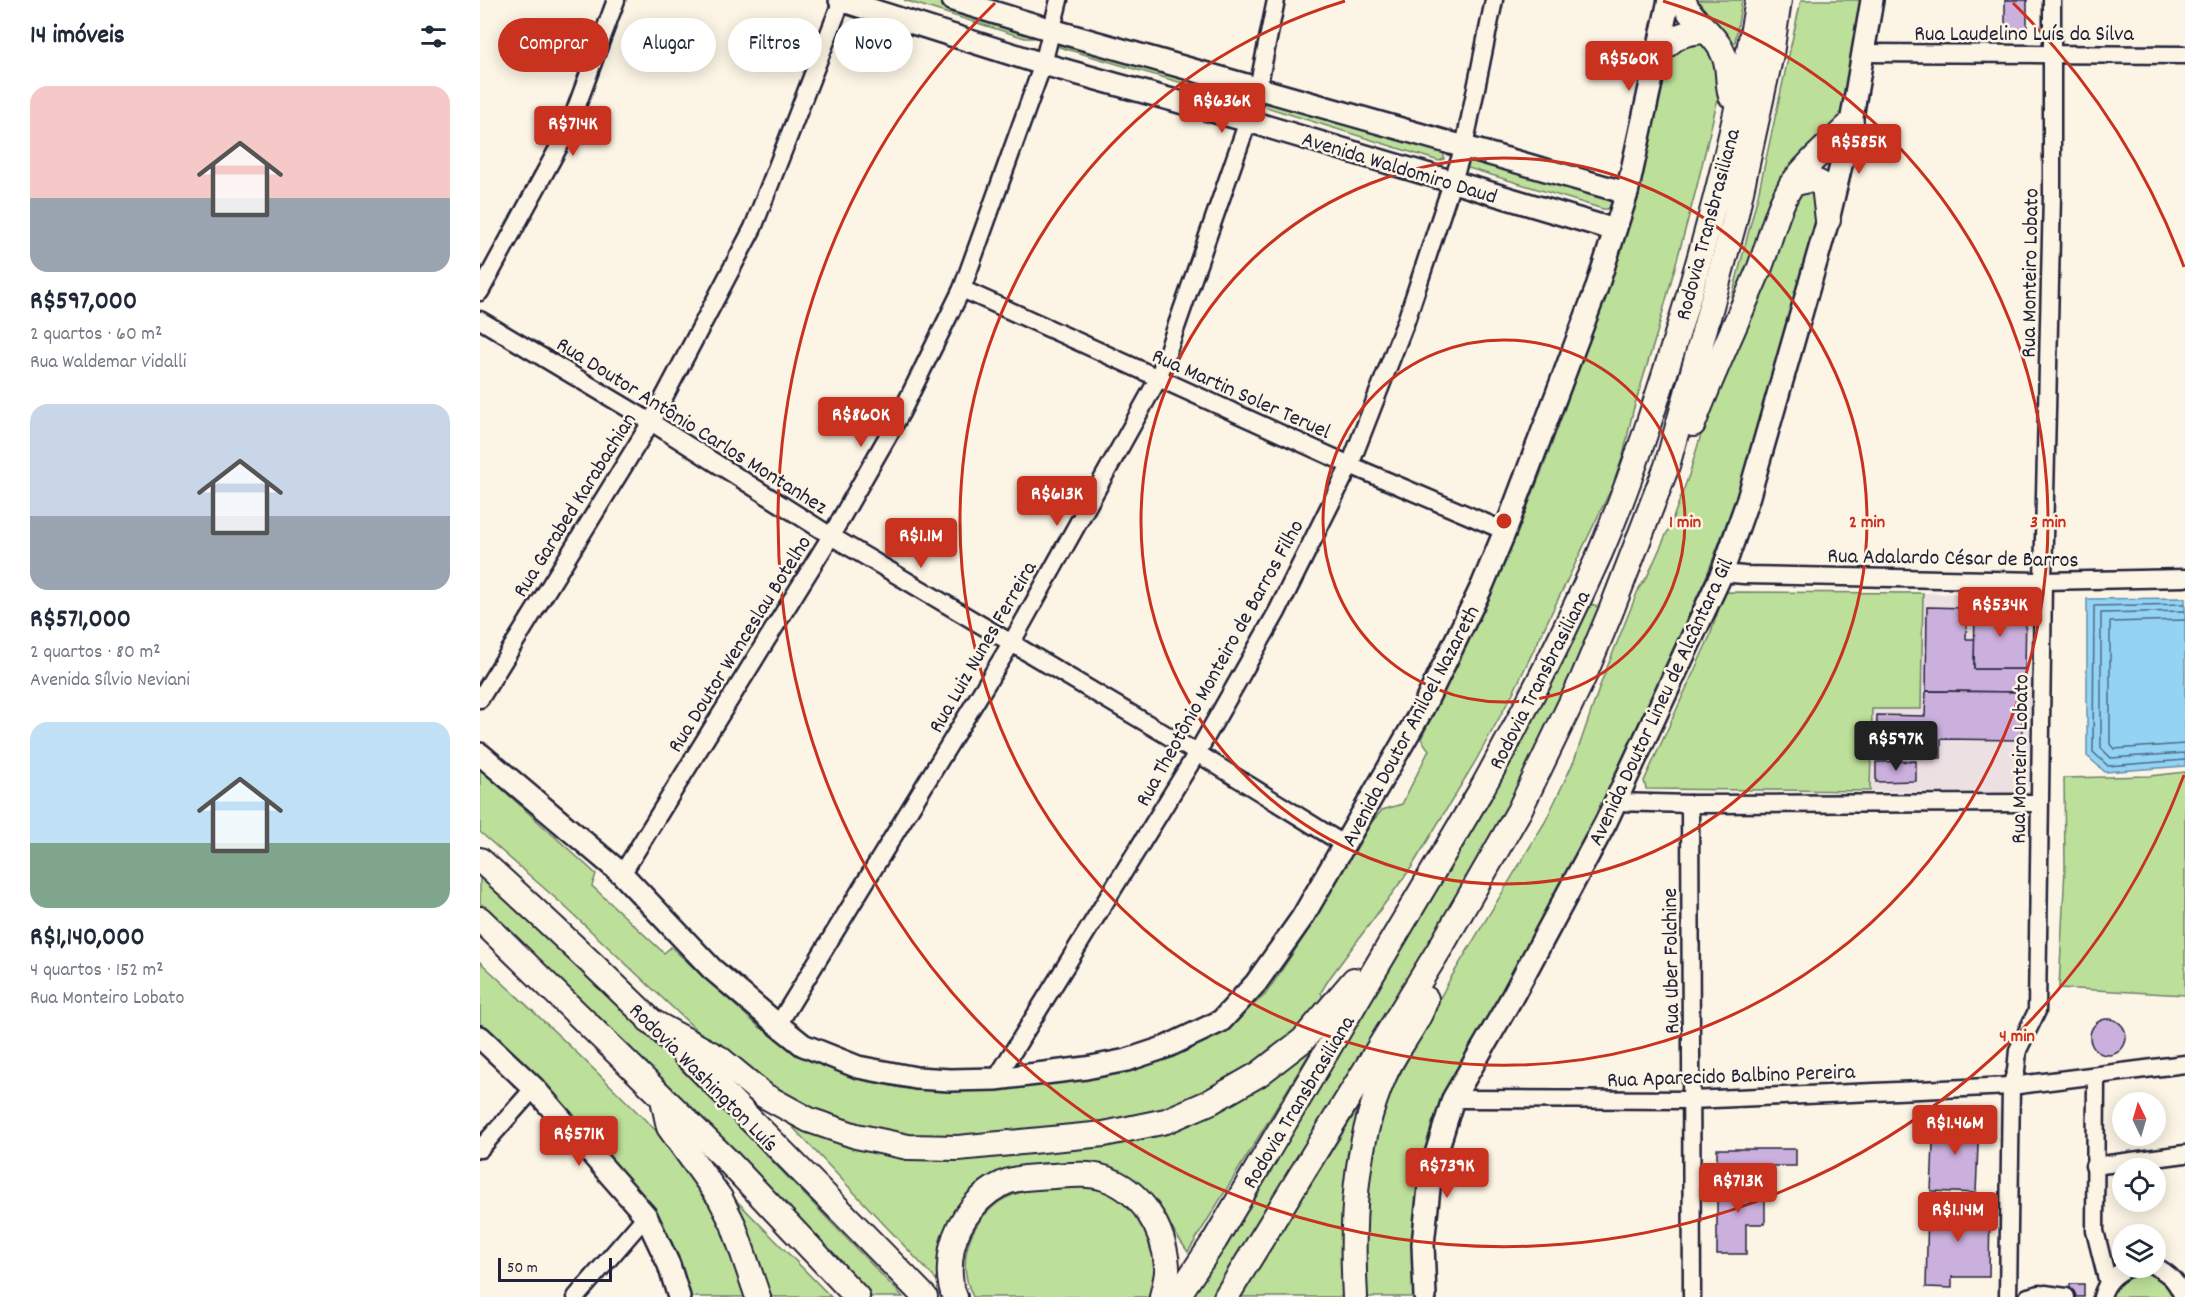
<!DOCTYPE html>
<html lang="pt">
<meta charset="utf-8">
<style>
:root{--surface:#fff;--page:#f6f6f7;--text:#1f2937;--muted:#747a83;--accent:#c8321e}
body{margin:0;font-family:Dekko,sans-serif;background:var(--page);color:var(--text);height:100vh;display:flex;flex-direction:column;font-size:22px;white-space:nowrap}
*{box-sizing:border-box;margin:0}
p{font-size:20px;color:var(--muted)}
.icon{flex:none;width:33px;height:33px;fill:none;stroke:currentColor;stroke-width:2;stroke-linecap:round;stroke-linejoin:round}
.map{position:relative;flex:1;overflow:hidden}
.side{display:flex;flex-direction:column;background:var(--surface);width:480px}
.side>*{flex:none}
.guide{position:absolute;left:18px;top:18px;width:570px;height:54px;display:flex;gap:12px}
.needle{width:39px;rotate:355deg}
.fabs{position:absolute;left:1632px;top:1092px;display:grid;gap:12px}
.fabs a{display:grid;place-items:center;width:54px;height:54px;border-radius:50%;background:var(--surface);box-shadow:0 3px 15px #0003;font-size:30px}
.scale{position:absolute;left:18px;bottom:15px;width:114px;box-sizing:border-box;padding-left:6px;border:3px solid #22223b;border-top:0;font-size:16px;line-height:21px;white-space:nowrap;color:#22223b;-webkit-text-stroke:4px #fcf5e5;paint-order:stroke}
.price{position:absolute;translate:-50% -51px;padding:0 14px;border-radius:6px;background:var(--accent);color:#fff;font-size:20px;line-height:39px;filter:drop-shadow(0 2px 3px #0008)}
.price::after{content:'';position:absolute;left:50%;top:36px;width:18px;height:14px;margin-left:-9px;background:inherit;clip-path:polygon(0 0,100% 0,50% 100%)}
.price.current{background:#222;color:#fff}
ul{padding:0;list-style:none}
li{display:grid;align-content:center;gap:12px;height:318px;padding:0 30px}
li span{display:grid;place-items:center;height:186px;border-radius:18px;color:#555}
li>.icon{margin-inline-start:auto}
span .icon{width:108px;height:108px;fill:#fffc;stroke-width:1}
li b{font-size:26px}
h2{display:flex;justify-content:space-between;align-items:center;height:72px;padding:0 30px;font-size:26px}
.tag{padding:0 21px;border-radius:27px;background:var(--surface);box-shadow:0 3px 15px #0003;font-size:21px;line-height:54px}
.tag.current{background:var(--accent);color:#fff}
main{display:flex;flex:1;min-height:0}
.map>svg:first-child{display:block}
.built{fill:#ede0e2}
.green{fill:#bcdf99;stroke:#6f806a;stroke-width:1.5}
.water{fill:#93d4f5;stroke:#668dab;stroke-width:1.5}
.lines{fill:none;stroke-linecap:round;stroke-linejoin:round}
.shore{stroke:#4f6985;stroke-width:1.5}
.building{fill:#cbafdc;stroke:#22223b;stroke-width:1.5}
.minor-casing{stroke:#22223b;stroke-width:21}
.major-casing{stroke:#22223b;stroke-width:26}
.highway-casing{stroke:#22223b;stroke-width:28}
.minor{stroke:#fcf5e5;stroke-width:16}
.major{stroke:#fcf5e5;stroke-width:21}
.highway{stroke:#fcf5e5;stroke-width:24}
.ring{fill:none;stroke:#c8321e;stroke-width:3}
.labels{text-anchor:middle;stroke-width:5;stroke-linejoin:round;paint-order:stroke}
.street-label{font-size:22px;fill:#22223b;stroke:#fcf5e5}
.centre{fill:#c8321e;stroke:#fcf5e5;stroke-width:3}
.ring-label{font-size:18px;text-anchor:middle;font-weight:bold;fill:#c8321e;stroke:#fcf5e5;stroke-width:5;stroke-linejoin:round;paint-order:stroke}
</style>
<main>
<section class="side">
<h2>14 imóveis<svg class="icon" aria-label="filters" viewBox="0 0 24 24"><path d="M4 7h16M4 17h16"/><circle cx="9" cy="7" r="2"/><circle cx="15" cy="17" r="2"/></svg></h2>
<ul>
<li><span style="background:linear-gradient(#f6c9c9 60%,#9aa5b1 0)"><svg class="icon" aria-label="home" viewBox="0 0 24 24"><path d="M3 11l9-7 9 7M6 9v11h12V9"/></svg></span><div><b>R$597,000</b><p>2 quartos · 60 m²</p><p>Rua Waldemar Vidalli</p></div></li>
<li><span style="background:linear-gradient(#c9d6e8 60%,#9aa5b1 0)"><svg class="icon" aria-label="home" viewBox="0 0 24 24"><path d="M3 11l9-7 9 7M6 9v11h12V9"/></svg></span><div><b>R$571,000</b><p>2 quartos · 80 m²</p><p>Avenida Sílvio Neviani</p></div></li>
<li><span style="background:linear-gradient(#bfe0f5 65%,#7fa58c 0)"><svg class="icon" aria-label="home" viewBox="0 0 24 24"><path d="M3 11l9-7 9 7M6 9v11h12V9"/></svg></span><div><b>R$1,140,000</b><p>4 quartos · 152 m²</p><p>Rua Monteiro Lobato</p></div></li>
</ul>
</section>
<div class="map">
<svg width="1705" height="1297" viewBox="0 0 1705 1297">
<rect width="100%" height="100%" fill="#fcf5e5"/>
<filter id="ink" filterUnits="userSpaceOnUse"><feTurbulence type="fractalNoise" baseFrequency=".0167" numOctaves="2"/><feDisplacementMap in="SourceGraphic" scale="12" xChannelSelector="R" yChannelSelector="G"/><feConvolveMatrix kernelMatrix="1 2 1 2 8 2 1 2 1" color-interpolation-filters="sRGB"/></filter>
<g filter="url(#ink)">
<!-- built -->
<path class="built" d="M1443,593L1546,595L1551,600L1550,784L1544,791L1537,793L1390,791L1392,708L1441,709Z"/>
<!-- green -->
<g class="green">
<path d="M424,0H455L550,28L555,33L553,38H545Z"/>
<path d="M1214,0H1262L1255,42L1252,45Z"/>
<path d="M1321,0H1384L1363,118L1247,316L1278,195Z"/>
<path d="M1215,37L1234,51L1241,82L1238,98L1216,190L1177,333L1153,411L1143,456L1133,485L1034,691L995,762L931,868L849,979L841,992L843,998L813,1034L733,1094L627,1127L428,1143L335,1116L242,1054L81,903L0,832V769L116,874L112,886L184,953L191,947L278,1026L330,1061L377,1078L421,1088L467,1092L558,1084L745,1028L785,995L825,935L891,823L902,810L922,804L949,750L941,739L1026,560L1065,463L1132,276L1156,198L1190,56Z"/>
<path d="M580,42L759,91L757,97H750L579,47Z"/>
<path d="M780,100L960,149L964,154V159L959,161L780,105Z"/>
<path d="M990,160L1129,200L1132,204L1128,209H1123L985,167L986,162Z"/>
<path d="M1326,187L1345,199L1262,482L1227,575L1122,806L1065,917L973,1077L952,1123L940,1176L935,1212L933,1250L936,1297H883L880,1230L896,1133L909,1095L970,979L1065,822L1094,761L1122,680L1159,588L1167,577L1190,526L1209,475L1222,431L1316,196Z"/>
<path d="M1244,592L1443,593L1441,709H1392L1390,791L1166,789L1164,781L1230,636Z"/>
<path d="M1111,604L1121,608L1058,756L973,908L734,1297H708L961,882L1029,764Z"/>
<path d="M1705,772V995L1579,988L1585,867L1584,778L1670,776Z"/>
<path d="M0,874L68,937L273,1141L423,1297H392L126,1026L0,903Z"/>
<path d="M0,962C49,1007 98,1053 146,1101C165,1120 186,1139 203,1160C232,1196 254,1252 265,1297H210L202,1271L33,1054L0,1024Z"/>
<path d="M839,1038L708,1252L667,1192L603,1164L564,1163L528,1170L492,1194L463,1287L305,1119L404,1152L666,1134Z"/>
<path d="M890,1089L871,1297H761Z"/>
<path d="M572,1184L612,1185L637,1196L657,1211L673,1237L680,1272L671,1297H493C476,1262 488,1225 519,1202C534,1192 555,1189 572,1184Z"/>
<path d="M247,1191L351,1297H287Z"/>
<path d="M1659,1273C1676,1274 1688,1281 1694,1297H1630C1635,1283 1645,1277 1659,1273Z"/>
</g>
<!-- water -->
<path class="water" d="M1705,598V766L1625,772L1607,756V599Z"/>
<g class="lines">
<!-- shore -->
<g class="shore">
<path d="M1705,604L1614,606L1613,752L1628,766L1705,760"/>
<path d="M1705,611L1621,613V748L1631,758L1705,753"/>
<path d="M1705,620L1630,622V744L1634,749L1705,744"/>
</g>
</g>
<!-- building -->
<g class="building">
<rect x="1525" y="0" width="22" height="31"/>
<path d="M1447,607L1487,608L1486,639H1495L1494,669H1545V692L1446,691Z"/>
<path d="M1495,608H1546L1545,669H1494Z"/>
<path d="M1446,691L1542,692V740L1461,739V758L1396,757L1397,715L1445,716Z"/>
<path d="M1436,761V781L1396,782V762Z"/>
<circle cx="1628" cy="1037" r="18"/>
<path d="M1454,1119L1499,1121L1496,1193L1451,1191Z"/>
<rect x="1237" y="1149" width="79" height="17"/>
<path d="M1237,1183H1285V1224H1266V1254H1237Z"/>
<path d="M1471,1202L1510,1203L1509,1277H1472V1288L1446,1287L1448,1208H1470Z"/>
<rect x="1590" y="1284" width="14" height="13"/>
</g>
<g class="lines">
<defs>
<g id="minor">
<path d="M1383,53L1705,55"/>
<path d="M482,289L870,465L1025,531"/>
<path d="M0,292L88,130L136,0"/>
<path d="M0,320L171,422L351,536L717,753L865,845"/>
<path d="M1242,573L1264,575L1563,581L1705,578"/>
<path d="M0,699L171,422L273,228L362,0"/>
<path d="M1135,802L1210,804L1559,803"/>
<path d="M1210,804L1212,1297"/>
<path d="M142,874L351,536L421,413L482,289L563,64L579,0"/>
<path d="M298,1025L532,642L678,379L768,121L778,88L796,0"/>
<path d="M1616,1076L1615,1231L1628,1283"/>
<path d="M516,1079L717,753L797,612L870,465L926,321L984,147L1014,0"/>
<path d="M973,1099L1211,1100L1531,1086L1705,1064"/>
<path d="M0,1149L54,1088"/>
<path d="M1614,1166L1705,1154"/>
<path d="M1676,1267C1690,1274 1697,1282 1703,1297"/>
<path d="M1565,1294L1586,1297"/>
<path d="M96,1297L166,1216"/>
<path d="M1528,1297L1531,1086L1536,1071L1538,1050L1557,1011L1563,581L1572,195V0"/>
<path d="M1548,1297L1560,1294"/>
<path d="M1622,1297C1625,1284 1636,1272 1649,1268"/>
</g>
<g id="major">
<path d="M360,0L563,64L768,121L1135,230"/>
<path d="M473,0L572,30L1147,193"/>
<path d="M0,754L142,874L232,969L298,1025L323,1045L378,1067L436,1078L470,1080L516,1079L606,1068L647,1060L686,1047L741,1021L776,983L822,918L942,710L1002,586L1025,531L1116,290L1147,193L1189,0"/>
<path d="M0,1037L54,1088L166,1216L189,1265L199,1297"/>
<path d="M945,1297L943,1244L951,1170L973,1099L1031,999L1126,822L1242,573L1268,499L1348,220L1371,123L1392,0"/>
</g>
<g id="highway">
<path d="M1203,0C1211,21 1231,30 1241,49C1251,67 1246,78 1251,96"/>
<path d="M1178,53C1195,36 1203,32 1227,31"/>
<path d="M1311,185C1325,180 1332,177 1344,186L1348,220"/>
<path d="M1213,424C1233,371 1258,320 1280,267C1290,241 1296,210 1311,186C1323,166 1354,141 1371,123"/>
<path d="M0,860C155,999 300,1149 445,1297"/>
<path d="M0,919L245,1158L377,1297"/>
<path d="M169,1020L239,1058L285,1096L329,1120L376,1136L428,1147L478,1148L624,1134L686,1121L730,1102L779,1074L823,1040L874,980"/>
<path d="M183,1099L189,1127L240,1198L253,1224L278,1297"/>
<path d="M475,1297C468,1282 469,1264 472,1248C478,1220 501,1191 529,1181C543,1177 560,1177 574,1176C591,1175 608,1173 624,1178C661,1190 684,1228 687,1266C688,1275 684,1287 682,1297"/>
<path d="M697,1297L735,1240L1000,792C1043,715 1084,634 1120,553C1149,486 1171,417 1193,348C1228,235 1259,116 1278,0"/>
<path d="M746,1297L962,945L1039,811L1103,678L1131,611L1187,466L1254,223L1291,54L1299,0"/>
<path d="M875,1297C871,1222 874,1146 904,1076C915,1049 937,1027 946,999"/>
</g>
</defs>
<!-- minor casing -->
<use href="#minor" class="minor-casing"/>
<!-- major casing -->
<use href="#major" class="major-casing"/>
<!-- highway casing -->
<use href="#highway" class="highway-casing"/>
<!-- minor -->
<use href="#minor" class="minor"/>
<!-- major -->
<use href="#major" class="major"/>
<!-- highway -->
<use href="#highway" class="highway"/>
</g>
</g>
<!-- distance rings -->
<g class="ring">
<circle cx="1024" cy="521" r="181"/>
<circle cx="1024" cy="521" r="363"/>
<path d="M1183 1A544 544 0 1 1 865 1"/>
<path d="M1704 775A726 726 0 1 1 515 3M1533 3A726 726 0 0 1 1704 267"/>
</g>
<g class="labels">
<!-- street labels -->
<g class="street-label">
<text x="1544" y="40">Rua Laudelino Luís da Silva</text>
<text transform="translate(920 166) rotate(17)" y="8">Avenida Waldomiro Daud</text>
<text transform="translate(1226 224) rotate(-75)" y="8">Rodovia Transbrasiliana</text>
<text transform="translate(1548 273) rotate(-89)" y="8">Rua Monteiro Lobato</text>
<text transform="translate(762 392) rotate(24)" y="8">Rua Martin Soler Teruel</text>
<text transform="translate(213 424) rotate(32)" y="8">Rua Doutor Antônio Carlos Montanhez</text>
<text transform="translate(93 504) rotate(-58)" y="8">Rua Garabed Karabachian</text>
<text transform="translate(1473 556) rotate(1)" y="8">Rua Adalardo César de Barros</text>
<text transform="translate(258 643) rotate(-58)" y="8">Rua Doutor Wenceslau Botelho</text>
<text transform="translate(501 646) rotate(-60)" y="8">Rua Luiz Nunes Ferreira</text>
<text transform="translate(738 662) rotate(-61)" y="8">Rua Theotônio Monteiro de Barros Filho</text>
<text transform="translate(1058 679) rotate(-63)" y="8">Rodovia Transbrasiliana</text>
<text transform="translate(1179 701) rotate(-65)" y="8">Avenida Doutor Lineu de Alcântara Gil</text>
<text transform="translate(929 725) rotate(-62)" y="8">Avenida Doutor Aniloel Nazareth</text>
<text transform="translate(1538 759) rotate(-89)" y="8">Rua Monteiro Lobato</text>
<text transform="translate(1189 961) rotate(-91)" y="8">Rua Uber Folchine</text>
<text transform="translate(1251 1074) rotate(-2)" y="8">Rua Aparecido Balbino Pereira</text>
<text transform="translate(225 1076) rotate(45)" y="8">Rodovia Washington Luís</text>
<text transform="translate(817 1101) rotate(-59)" y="8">Rodovia Transbrasiliana</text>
</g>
</g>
<circle cx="1024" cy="521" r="9" class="centre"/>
<g class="ring-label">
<text x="1205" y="527">1 min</text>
<text x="1387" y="527">2 min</text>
<text x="1568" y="527">3 min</text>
<text x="1537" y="1041">4 min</text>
</g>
</svg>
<div class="fabs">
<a><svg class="needle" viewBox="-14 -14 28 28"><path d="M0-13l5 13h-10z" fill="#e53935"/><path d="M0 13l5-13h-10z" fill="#747a83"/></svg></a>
<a><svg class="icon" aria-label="locate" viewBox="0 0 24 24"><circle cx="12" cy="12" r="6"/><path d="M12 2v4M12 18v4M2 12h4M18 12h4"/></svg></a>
<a><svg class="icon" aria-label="layers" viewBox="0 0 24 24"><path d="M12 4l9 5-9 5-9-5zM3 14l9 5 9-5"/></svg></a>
</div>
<div class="scale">50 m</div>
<b class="price" style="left:1149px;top:92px">R$560K</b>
<b class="price" style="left:742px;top:134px">R$636K</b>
<b class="price" style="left:93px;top:157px">R$714K</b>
<b class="price" style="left:1379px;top:175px">R$585K</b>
<b class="price" style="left:381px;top:448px">R$860K</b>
<b class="price" style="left:577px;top:527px">R$613K</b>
<b class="price" style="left:441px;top:569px">R$1.1M</b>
<b class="price" style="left:1520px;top:638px">R$534K</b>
<b class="price current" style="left:1416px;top:772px">R$597K</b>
<b class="price" style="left:1475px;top:1156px">R$1.46M</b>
<b class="price" style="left:99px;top:1167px">R$571K</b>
<b class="price" style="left:967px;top:1199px">R$739K</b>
<b class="price" style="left:1258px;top:1214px">R$713K</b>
<b class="price" style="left:1478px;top:1243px">R$1.14M</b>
<div class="guide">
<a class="tag current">Comprar</a>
<a class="tag">Alugar</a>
<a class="tag">Filtros</a>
<a class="tag">Novo</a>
</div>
</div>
</main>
